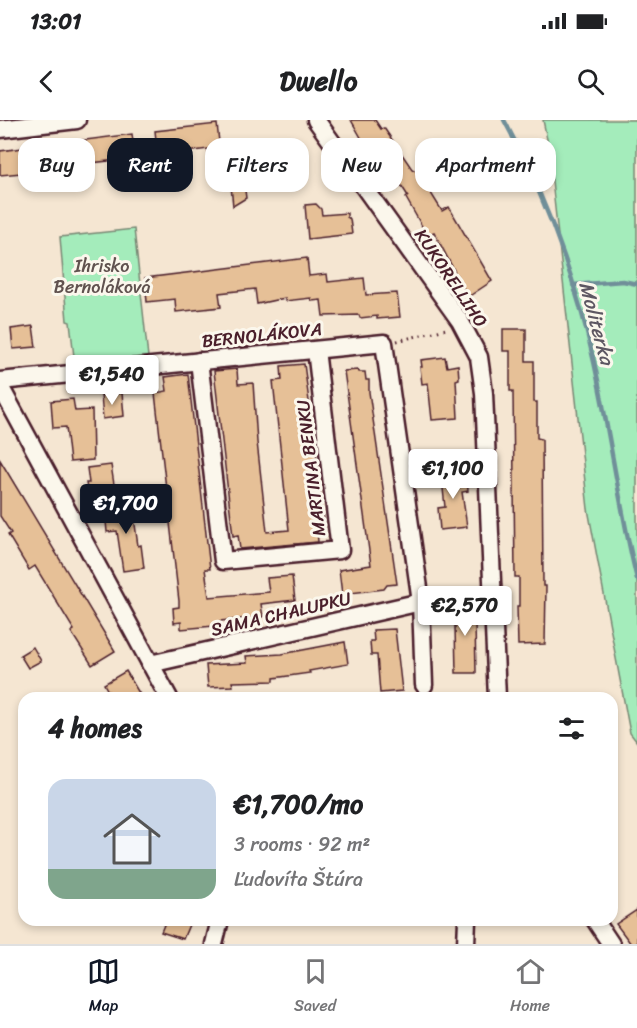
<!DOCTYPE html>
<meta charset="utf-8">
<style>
:root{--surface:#fff;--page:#f2f2f2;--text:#202124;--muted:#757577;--line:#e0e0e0;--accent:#111827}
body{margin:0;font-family:Sriracha,sans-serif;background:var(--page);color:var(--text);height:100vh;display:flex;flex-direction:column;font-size:22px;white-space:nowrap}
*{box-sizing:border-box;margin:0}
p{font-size:20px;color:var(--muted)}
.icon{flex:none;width:33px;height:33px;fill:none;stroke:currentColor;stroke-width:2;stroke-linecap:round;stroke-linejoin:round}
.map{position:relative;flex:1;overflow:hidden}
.side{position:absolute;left:18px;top:572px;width:600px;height:234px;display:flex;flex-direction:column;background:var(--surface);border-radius:18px;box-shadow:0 3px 9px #0003}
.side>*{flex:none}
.banner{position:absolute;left:18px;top:18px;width:602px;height:54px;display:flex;gap:12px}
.price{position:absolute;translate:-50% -51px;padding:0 14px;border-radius:6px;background:#fff;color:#222;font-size:20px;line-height:39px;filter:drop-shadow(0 2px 3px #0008)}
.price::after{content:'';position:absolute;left:50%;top:36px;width:18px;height:14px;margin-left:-9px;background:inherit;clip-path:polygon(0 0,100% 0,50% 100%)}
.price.active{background:var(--accent);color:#fff}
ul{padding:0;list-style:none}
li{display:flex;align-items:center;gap:18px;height:150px;padding:0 30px}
li span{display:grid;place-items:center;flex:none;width:168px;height:120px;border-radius:18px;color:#555}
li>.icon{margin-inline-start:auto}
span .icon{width:72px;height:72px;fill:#fffc;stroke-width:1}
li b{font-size:26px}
h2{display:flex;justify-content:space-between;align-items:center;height:72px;padding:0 30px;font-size:26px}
.chip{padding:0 21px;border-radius:18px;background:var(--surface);box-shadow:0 3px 9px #0003;font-size:21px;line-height:54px}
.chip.active{background:var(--accent);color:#fff}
.status{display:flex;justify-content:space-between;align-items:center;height:42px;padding:0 30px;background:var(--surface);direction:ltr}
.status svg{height:16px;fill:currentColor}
header{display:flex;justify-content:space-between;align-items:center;height:78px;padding:0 30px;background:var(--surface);font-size:27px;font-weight:700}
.dock{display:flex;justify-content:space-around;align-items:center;height:84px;border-top:2px solid var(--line);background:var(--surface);font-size:16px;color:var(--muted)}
.dock a{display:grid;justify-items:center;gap:3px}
.dock .active{color:var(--accent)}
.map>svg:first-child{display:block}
.green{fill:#a4ecbb;stroke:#778673;stroke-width:1.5}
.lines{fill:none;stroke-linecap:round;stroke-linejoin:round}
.stream{stroke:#708f99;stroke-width:4.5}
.building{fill:#e6c097;stroke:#4a1f2b;stroke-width:1.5}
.street-casing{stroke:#4a1f2b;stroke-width:21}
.path{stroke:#4a1f2b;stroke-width:3;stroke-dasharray:1.5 4.5;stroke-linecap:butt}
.street{stroke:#fbf7ec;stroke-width:16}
.labels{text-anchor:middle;stroke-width:6;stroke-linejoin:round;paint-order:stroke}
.park-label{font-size:18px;fill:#60524f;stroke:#fbf7ec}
.street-label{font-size:18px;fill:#4a1f2b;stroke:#fbf7ec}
.water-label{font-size:20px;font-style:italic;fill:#5d5762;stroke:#fbf7ec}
</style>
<div class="status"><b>13:01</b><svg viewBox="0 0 49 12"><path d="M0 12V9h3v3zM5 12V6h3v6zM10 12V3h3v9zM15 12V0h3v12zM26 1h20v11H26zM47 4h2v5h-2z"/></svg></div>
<header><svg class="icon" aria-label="back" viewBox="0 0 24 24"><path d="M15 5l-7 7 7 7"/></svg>Dwello<svg class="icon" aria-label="search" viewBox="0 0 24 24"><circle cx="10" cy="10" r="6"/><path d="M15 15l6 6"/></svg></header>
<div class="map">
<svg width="637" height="824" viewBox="0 0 637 824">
<rect width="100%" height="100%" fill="#f5e6d2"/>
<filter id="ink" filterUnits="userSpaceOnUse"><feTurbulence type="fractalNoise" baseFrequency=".0167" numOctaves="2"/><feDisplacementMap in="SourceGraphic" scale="12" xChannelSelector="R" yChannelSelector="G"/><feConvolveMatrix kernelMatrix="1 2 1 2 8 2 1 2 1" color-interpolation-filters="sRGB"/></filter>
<g filter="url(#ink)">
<!-- green -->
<g class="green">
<path d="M543,0H637V622L630,613L588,389L548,24Z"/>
<path d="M134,109L149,246L76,254L70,202L67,201L60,117Z"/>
</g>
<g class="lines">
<!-- stream -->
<g class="stream">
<path d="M504,0C536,59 563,126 581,190C606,278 615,370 637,459"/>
<path d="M573,165L623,161L637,164"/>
</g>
</g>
<!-- building -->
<g class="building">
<path d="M351,0H375L381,9L384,8L412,49L418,52L442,91L449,87L492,161L468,177L434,112L427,115L406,78L408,76L394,54L388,57L371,26L367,28Z"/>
<path d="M217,4L222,49L210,50L208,29L179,33L182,59L145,64L143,48L159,46L155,11Z"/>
<path d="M132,14L135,38L55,47V50L0,55V31Z"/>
<path d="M270,20L271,25L280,24L283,49L258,51L255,21Z"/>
<path d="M244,63L246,78L233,86L231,66Z"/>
<path d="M316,84L321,89L322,95L347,93V97L350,99L352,114L308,119L305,85Z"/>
<path d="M307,138L309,156L327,154L328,162L364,158L366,175L397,173L400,197L377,199V196L360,198L359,195L323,196L321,180L312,181L311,178L285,181V178L257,184L255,169L219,173L221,187L176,192L175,179L147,182L145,158Z"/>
<path d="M33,206L36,227L13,229L11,209Z"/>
<path d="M503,209H526V241H534V282H537V318L542,319L543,466H546L545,524L518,525L517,486H519V457H515L513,271H510V231H503Z"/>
<path d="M445,237L447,247L458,245L459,259L456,260L458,298L432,300L428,263L422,264L420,247H422L421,240Z"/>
<path d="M304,244L318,348L321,393H323L325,409L317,410L318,422L240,429L238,415L233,416L214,251L237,249L238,264L253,263L257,322L267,412L289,410L273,261L282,260L281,246Z"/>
<path d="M358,250L359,252H365L366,260H369V272L397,464L387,465L384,469L342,474L339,450L371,445L344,251Z"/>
<path d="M188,254L210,449H205L209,477L269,472L267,458L292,456L295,480L261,484L263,497L220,501V505L214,506L181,509V502L174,503L173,488L179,487V481L155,273L167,271L165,257Z"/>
<path d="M122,273L124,296L103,299L101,275Z"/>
<path d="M73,279L75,291L92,290L93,340L70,342L66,307L53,308L51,281Z"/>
<path d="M0,340L115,531L92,545L71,512L74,510L35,446L29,450L8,415L11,413L0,396Z"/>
<path d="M111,345L115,371L88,375L86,363H89L87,348Z"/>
<path d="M459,348L460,357H467L468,371L462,372L467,407L440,410L438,388L445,387L441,350Z"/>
<path d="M132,383L138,426L141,425L144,448L123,451L117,411L107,412L106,401H109L107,386Z"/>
<path d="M471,481L475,503L476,553H456L455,506L451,482Z"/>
<path d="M395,509L402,571L380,573L377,535H371L370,521H374L373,510Z"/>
<path d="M345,522L348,544L309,551L310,553L274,558V561L232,562L233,566L208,567L206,545L247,543L246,536L282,534Z"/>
<path d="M33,527L41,541L28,548L20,535Z"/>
<path d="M126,551L142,578H112L104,564Z"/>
<path d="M637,790V824H631L616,804Z"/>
<path d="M166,800H191L183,819L161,812Z"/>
</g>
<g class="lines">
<defs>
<g id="street">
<path d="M316,0L460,201L479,237L484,273L497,578"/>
<path d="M0,9L77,0"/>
<path d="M199,241L223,441L340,430L316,230"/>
<path d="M0,261L384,223L421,482L424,565"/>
<path d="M0,266L169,578"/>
<path d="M150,544L421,482"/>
<path d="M595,800L611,824"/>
<path d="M214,824L220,800"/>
<path d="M466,824L467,800"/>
</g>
</defs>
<!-- street casing -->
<use href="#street" class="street-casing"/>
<!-- path -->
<path class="path" d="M397,221L446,209"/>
<!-- street -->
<use href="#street" class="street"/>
</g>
</g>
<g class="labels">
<!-- park labels -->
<g class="park-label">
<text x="102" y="152">Ihrisko<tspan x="102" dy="21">Bernoláková</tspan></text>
</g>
<!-- street labels -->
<g class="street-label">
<text transform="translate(451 158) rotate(56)" y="6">KUKORELLIHO</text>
<text transform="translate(262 215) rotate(-6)" y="6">BERNOLÁKOVA</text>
<text transform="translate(311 348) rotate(-97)" y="6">MARTINA BENKU</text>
<text transform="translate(281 494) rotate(-13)" y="6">SAMA CHALUPKU</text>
</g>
<!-- water labels -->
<g class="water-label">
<text transform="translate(597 203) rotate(75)" y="7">Moliterka</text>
</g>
</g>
</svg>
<b class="price" style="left:112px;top:286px">€1,540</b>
<b class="price" style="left:453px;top:380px">€1,100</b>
<b class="price active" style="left:126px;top:415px">€1,700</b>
<b class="price" style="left:465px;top:517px">€2,570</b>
<div class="banner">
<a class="chip">Buy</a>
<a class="chip active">Rent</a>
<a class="chip">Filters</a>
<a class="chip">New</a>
<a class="chip">Apartment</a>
</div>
<section class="side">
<h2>4 homes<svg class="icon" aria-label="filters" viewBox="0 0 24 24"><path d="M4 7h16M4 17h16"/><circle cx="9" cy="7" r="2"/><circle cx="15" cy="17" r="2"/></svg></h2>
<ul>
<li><span style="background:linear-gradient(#c9d6e8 75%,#7fa58c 0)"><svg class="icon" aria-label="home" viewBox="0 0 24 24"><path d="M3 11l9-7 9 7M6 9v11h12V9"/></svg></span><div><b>€1,700/mo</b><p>3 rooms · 92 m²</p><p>Ľudovíta Štúra</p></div></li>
</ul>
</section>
</div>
<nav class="dock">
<a class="active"><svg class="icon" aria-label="map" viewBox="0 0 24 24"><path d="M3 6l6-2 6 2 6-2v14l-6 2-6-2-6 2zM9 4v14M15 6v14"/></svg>Map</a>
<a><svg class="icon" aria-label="saved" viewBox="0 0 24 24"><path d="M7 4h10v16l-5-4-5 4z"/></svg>Saved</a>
<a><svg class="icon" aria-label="home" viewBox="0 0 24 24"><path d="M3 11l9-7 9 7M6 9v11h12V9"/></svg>Home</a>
</nav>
